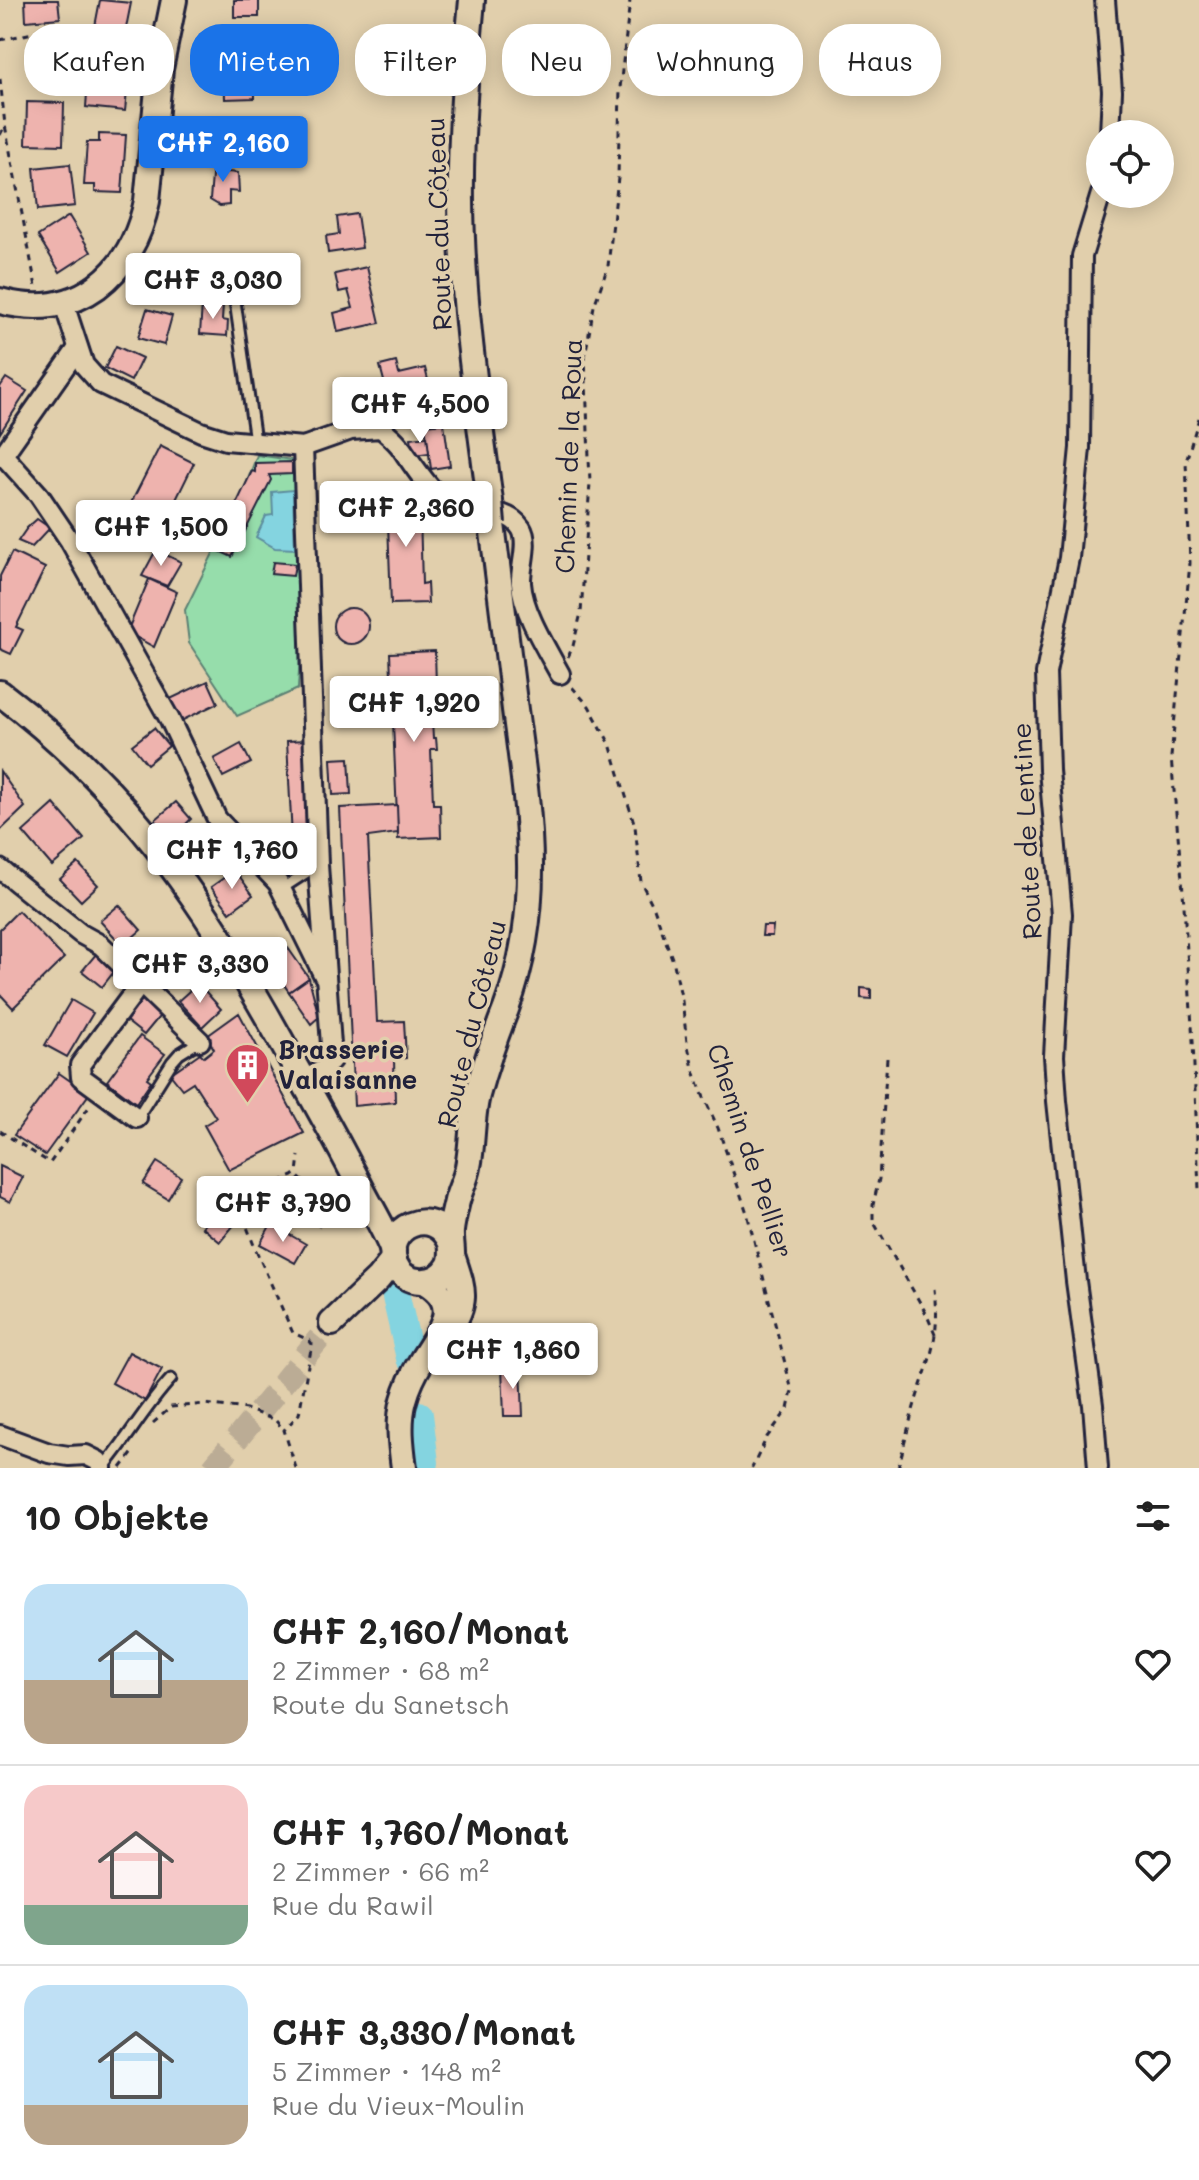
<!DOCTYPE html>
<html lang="de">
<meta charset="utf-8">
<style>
:root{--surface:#fff;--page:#f2f2f2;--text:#222;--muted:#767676;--line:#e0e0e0;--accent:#1a73e8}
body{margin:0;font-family:Mali,sans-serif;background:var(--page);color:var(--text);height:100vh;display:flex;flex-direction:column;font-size:30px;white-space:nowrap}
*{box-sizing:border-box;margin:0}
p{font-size:26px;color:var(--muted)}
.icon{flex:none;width:44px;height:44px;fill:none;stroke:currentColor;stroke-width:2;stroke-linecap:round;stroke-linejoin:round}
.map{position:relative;height:1468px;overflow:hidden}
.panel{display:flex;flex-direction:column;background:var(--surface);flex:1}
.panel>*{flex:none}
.guide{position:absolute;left:24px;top:24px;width:1152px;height:72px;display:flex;gap:16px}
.fabs{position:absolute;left:1086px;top:120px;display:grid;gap:16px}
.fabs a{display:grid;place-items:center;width:88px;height:88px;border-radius:50%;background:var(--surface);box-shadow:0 4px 20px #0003;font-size:40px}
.price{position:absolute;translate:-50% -68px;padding:0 18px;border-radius:8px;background:#fff;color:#222;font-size:26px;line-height:52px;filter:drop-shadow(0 2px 4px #0008)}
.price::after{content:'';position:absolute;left:50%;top:48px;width:24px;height:18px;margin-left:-12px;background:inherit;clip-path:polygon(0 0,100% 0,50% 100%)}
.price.current{background:var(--accent);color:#fff}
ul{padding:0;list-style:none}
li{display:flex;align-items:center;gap:24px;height:200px;padding:0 24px}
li+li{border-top:2px solid var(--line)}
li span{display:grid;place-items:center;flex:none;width:224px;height:160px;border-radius:24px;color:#555}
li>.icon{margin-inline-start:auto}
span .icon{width:96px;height:96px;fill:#fffc;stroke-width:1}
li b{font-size:34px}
h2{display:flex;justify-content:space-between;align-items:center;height:96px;padding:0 24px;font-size:34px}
.chip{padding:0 28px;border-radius:32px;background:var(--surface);box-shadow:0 4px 20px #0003;font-size:28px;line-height:72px}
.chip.current{background:var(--accent);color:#fff}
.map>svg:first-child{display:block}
.green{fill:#96ddab;stroke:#5c8073;stroke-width:2}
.water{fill:#84d4e0;stroke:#5d8d9e;stroke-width:2}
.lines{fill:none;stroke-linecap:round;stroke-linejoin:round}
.river{stroke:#84d4e0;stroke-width:28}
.building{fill:#eeb3ae;stroke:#22223b;stroke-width:2}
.secondary-tunnel{stroke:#bbac95;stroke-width:24;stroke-dasharray:24 12;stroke-linecap:butt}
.lane-casing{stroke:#22223b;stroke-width:15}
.street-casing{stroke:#22223b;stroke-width:24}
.secondary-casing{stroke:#22223b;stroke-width:30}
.path{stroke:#22223b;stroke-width:3;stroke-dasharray:6 6;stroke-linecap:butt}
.lane{stroke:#e1cfac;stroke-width:9}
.street{stroke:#e1cfac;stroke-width:18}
.secondary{stroke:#e1cfac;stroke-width:24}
.secondary-bridge-casing{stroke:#22223b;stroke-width:30;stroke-linecap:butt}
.secondary-bridge{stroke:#e1cfac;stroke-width:24}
.labels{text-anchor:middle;stroke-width:7;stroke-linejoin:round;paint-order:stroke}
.street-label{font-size:26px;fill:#22223b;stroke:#e1cfac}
.poi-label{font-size:26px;font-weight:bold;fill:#22223b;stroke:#e1cfac;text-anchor:start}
</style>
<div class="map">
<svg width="1199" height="1468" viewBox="0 0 1199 1468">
<rect width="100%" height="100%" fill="#e1cfac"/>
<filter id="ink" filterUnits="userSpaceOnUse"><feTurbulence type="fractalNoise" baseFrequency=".0125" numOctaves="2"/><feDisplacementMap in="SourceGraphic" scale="16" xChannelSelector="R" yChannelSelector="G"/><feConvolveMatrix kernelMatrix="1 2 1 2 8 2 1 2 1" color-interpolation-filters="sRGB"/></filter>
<g filter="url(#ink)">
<!-- green -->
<path class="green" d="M257,455L299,461L304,577L298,689L237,716L189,643L185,610L242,495Z"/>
<!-- water -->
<path class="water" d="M293,490L295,549L275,548L256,537L266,516L273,515L272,492Z"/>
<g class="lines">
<!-- river -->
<g class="river">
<path d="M396,1297L410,1358"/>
<path d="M419,1415L425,1463"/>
</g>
</g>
<!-- building -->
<g class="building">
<path d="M25,0H58L60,18L26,21Z"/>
<path d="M100,0L131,3L122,48L92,42Z"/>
<rect x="234" y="0" width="25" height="17"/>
<path d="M223,40H254L255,98L225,99Z"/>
<path d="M89,67L129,71L125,111L86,107Z"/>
<path d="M27,102L64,103L63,145L26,144Z"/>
<path d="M223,119L224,146H202L201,120Z"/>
<path d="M99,134L126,135L122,193L95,192V185H84L87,142H99Z"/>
<path d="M227,161L228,172L238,173L239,192L229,191V205L220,206L210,200L213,164Z"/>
<path d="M70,164L75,206L38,210L34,168Z"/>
<path d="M357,214L362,248L328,253L326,236L339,234L337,217Z"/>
<path d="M69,216L91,252L60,272L38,236Z"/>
<path d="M367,267L380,323L338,332L334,313L353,308L348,290L339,292L335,274Z"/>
<path d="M202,304L223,305L222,320L228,321L227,336L200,334Z"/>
<path d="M147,309L172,316L164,345L138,338Z"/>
<path d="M116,346L142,358L131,381L105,368Z"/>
<path d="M396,362L399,374L425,368L429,384L421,386L423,391L389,400L380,366Z"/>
<path d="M6,378L27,391L0,433V387Z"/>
<path d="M444,423L450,466L431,469L425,425Z"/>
<path d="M427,436L429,453L414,455L411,438Z"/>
<path d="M160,446L194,463L166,520L131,503Z"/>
<path d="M292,462V474L269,475L271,480L232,557L215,549L252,471L255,472V463Z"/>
<path d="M424,495L425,514H420L422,584L427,583L428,603L391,604L387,496Z"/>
<path d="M37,519L50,528L32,547L18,541L27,528Z"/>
<path d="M156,550L181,562L167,586L142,576Z"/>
<path d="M12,552L45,568L16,627L23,630L11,654L0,649V576Z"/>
<path d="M273,562L295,564L293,576L271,574Z"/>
<path d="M149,579L177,592L154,647L127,632Z"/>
<circle cx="351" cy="626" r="18"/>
<path d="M435,651L436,686H430L433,738H436L437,749H431L433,804H440L441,837L398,839L390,653Z"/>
<path d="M208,681L218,703L177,723L166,701Z"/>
<path d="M154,728L169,746L147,764L132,745Z"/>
<path d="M306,740L313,857L293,858L287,741Z"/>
<path d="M241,744L251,763L223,777L214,759Z"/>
<path d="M349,758L351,794L333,795L331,759Z"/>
<path d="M0,771L25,807L0,831Z"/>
<path d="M176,802L191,819L185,825L203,845L189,857L155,820Z"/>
<path d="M54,804L84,839L52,866L23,832Z"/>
<path d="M397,805L398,833L368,837L377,1022L404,1021L406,1058L394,1059L395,1102L354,1106L340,808Z"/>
<path d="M78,863L98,885L81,901L60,879Z"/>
<path d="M235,870L253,895L230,912L211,887Z"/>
<path d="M119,905L141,930L123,946L100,921Z"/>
<path d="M18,911L64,958L13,1008L0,994V929Z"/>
<path d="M763,926H773L772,936H762Z"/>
<path d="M288,948L309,978L289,992L268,961Z"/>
<path d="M161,949L181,971L165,987L144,964Z"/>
<path d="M96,954L116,969L102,987L82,971Z"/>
<path d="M309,978L319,1017L311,1024L289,992Z"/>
<path d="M198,983L221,1009L202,1027L178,1001Z"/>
<path d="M861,988L871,989V999L861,998Z"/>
<path d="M140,992L163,1012L144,1035L120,1016Z"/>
<path d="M71,1000L93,1013L67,1057L45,1045Z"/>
<path d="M239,1013L304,1133L229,1170L204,1125L216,1118L193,1082L182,1089L170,1074L200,1053L204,1057L214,1049L207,1036Z"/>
<path d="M140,1036L165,1054L147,1078L151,1081L136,1103L107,1081Z"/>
<path d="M59,1073L89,1094L45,1155L14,1135Z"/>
<path d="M157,1162L181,1177L168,1199L143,1184Z"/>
<path d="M0,1166L23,1177L10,1202L0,1197Z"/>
<path d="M300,1178L335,1209L319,1226L284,1195Z"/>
<path d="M221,1204L239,1219L220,1242L202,1227Z"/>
<path d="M271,1224L306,1244L295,1263L260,1244Z"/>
<path d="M129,1352L162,1369L145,1401L112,1383Z"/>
<path d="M521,1366L523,1416H504L502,1367Z"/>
</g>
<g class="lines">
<!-- secondary-tunnel -->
<path class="secondary-tunnel" d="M213,1468L332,1323"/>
<defs>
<g id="lane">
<path d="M234,294L255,441"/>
<path d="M281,889L318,865"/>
<path d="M137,1118L172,1062L179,1054L200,1041"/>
<path d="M103,1468C127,1440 145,1407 171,1379"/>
</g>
<g id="street">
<path d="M1105,0L1112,91L1110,134"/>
<path d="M64,304L84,365L101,384L201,432L226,440L303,447L351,430L381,428C387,433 394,439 399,445C410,460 431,494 446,502C468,513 506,505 521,528C530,542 520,567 521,583C523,612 546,648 560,674"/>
<path d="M78,348L3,455L39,495L70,541L170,720L217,819L278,883L324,976"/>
<path d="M303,447L318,865L332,1059L323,1070L304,1080"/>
<path d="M0,869L81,934L101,945L200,1041"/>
<path d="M137,1118L81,1077L80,1065L141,983"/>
<path d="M0,1435L49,1453L69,1456L86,1455L98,1461L102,1468"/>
<path d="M1098,1468L1093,1405L1076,1281L1057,1101L1054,1056L1062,914L1049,770L1046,673L1069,558L1080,448L1082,256L1101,194"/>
</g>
<g id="secondary">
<path d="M472,0C466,67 460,134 461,202C462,302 477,402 490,501"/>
<path d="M0,301C77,322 132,275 147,201L160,69L174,0"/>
<path d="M0,693C136,795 216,920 296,1068C318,1107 340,1146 360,1186C371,1208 384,1228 393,1251"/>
<path d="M451,1243C435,1203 380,1227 395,1264C404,1286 437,1287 449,1266C455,1255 450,1243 451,1231C452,1221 455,1210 457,1201C460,1189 466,1179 468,1167C473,1143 471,1119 477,1095C485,1065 495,1037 506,1009C544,906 529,814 515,710C507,648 500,586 492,524"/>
<path d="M332,1323L378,1279L394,1259"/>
<path d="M448,1331C470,1300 462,1287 452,1255"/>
<path d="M404,1468C401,1445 398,1422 404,1400C408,1385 414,1373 422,1360C439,1333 464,1305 425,1282"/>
</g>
</defs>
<!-- lane casing -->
<use href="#lane" class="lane-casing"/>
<!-- street casing -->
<use href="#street" class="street-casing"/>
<!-- secondary casing -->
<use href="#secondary" class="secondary-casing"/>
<!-- path -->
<g class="path">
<path d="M0,40L47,30"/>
<path d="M0,79L5,125L36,287"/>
<path d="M0,135L5,125"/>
<path d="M1199,418L1186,461L1190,563L1171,757L1183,891L1193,1041L1199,1191"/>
<path d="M568,657L573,646L581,613L590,483L585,356L594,306L608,266L618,178L620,88L630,0"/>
<path d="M572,687L589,706L610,744L635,826L641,882L654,908L674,964L682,1001L687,1042L693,1068L702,1093L718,1128L747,1213L792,1391L788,1409L767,1437L752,1468"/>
<path d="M887,1058L879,1179L873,1205V1221L926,1313L936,1337"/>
<path d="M0,1131L50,1163L91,1104"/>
<path d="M153,1423L171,1407L205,1404L246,1409L275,1420L284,1430"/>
<path d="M121,1468L135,1450"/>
<path d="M296,1468L284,1430L299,1414L312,1344L309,1340L293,1333L255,1248L236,1198L293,1176L297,1173L299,1156"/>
<path d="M898,1468C905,1443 910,1418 918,1394C932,1353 940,1334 935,1289"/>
</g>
<!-- lane -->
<use href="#lane" class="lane"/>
<!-- street -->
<use href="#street" class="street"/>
<!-- secondary -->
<use href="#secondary" class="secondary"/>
<defs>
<path id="secondary-bridge" d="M490,501L492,524"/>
</defs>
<!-- secondary-bridge casing -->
<use href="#secondary-bridge" class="secondary-bridge-casing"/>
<!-- secondary-bridge -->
<use href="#secondary-bridge" class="secondary-bridge"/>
</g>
</g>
<!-- icons -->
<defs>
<symbol id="building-pin" viewBox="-11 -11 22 30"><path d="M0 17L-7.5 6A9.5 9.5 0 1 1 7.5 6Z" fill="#d1495b" stroke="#e1cfac"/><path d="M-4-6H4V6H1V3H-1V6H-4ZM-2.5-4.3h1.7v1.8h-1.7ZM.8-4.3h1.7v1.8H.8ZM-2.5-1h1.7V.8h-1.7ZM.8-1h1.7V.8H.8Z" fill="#fff"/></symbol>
</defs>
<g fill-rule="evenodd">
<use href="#building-pin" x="222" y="1040" width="51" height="69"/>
</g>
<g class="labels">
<!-- street labels -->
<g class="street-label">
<text transform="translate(439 224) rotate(-92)" y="9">Route du Côteau</text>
<text transform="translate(569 456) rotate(-88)" y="9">Chemin de la Roua</text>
<text transform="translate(1027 831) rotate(-93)" y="9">Route de Lentine</text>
<text transform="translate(472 1024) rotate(-76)" y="9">Route du Côteau</text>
<text transform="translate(750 1151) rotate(72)" y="9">Chemin de Pellier</text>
</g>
<!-- poi labels -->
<g class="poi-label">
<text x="278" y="1059">Brasserie<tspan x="278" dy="30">Valaisanne</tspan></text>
</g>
</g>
</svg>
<div class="fabs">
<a><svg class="icon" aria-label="locate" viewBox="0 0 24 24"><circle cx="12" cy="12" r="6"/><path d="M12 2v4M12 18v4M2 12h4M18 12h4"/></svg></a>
</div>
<b class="price current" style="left:223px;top:184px">CHF 2,160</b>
<b class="price" style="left:213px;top:321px">CHF 3,030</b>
<b class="price" style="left:420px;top:445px">CHF 4,500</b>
<b class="price" style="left:406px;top:549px">CHF 2,360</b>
<b class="price" style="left:161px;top:568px">CHF 1,500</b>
<b class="price" style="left:414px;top:744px">CHF 1,920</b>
<b class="price" style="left:232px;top:891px">CHF 1,760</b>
<b class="price" style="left:200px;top:1005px">CHF 3,330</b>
<b class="price" style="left:283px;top:1244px">CHF 3,790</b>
<b class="price" style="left:513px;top:1391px">CHF 1,860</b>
<div class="guide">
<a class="chip">Kaufen</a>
<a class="chip current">Mieten</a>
<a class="chip">Filter</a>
<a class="chip">Neu</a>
<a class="chip">Wohnung</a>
<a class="chip">Haus</a>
</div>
</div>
<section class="panel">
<h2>10 Objekte<svg class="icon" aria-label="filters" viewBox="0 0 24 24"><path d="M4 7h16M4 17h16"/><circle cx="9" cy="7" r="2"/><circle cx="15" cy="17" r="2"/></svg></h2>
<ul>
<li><span style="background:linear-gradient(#bfe0f5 60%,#b9a48a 0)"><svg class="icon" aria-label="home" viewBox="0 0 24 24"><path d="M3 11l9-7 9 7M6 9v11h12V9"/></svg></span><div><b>CHF 2,160/Monat</b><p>2 Zimmer · 68 m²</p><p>Route du Sanetsch</p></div><svg class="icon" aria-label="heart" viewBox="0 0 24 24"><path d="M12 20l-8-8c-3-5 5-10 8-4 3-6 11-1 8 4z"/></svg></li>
<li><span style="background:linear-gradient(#f6c9c9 75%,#7fa58c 0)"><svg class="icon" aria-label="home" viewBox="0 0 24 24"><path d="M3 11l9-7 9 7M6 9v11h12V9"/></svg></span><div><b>CHF 1,760/Monat</b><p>2 Zimmer · 66 m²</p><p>Rue du Rawil</p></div><svg class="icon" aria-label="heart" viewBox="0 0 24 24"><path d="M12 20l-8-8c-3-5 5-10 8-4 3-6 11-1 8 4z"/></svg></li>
<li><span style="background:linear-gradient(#bfe0f5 75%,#b9a48a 0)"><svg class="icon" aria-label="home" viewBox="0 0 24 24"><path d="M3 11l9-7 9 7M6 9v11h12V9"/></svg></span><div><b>CHF 3,330/Monat</b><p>5 Zimmer · 148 m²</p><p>Rue du Vieux-Moulin</p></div><svg class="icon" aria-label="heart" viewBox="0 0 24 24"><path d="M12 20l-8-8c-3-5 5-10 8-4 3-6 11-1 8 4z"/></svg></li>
</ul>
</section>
